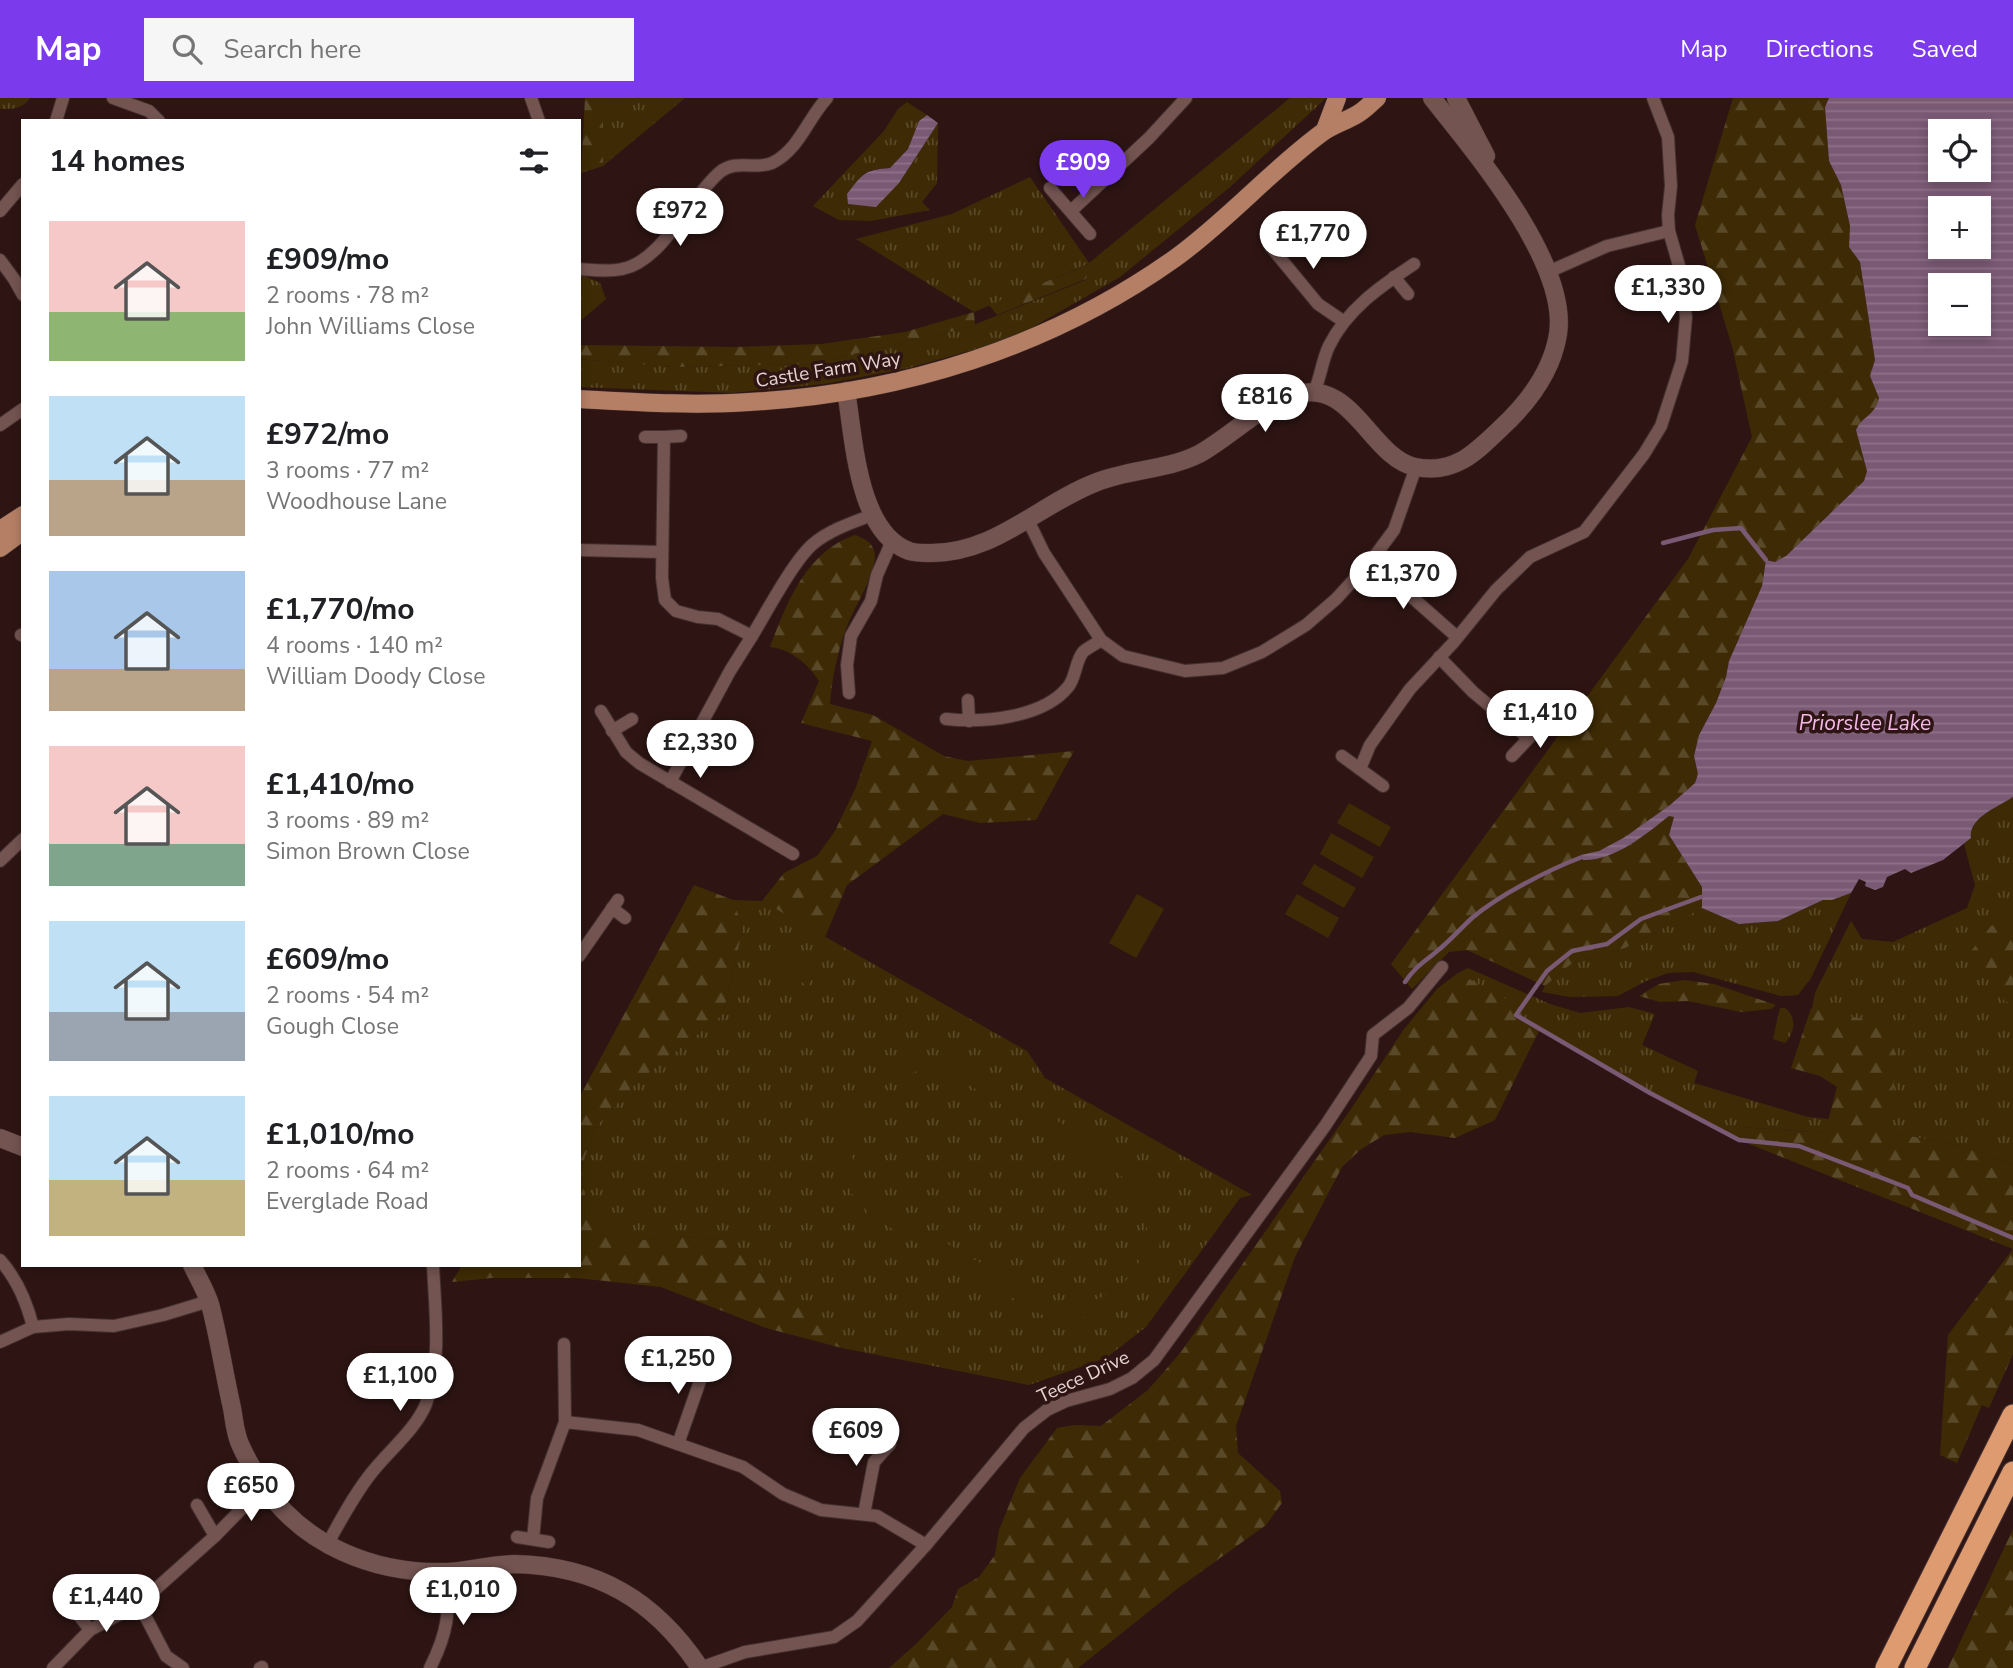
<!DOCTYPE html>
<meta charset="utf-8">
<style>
:root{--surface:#fff;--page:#f6f6f6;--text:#202124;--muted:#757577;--accent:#7c3aed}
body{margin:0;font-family:"Nunito Sans",sans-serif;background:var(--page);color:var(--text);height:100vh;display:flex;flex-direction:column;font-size:26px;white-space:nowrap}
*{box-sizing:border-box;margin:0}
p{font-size:23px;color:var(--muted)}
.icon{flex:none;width:38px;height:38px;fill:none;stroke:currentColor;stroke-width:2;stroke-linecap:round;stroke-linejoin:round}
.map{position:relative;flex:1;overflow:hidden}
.details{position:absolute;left:21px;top:21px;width:560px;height:1148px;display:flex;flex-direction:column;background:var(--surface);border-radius:0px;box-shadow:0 4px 10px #0003}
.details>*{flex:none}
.buttons{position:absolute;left:1928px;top:21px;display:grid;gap:14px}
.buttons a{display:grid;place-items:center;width:63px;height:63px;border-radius:0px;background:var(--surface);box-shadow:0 4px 10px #0003;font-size:35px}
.price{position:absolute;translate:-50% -60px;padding:0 16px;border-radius:24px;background:#fff;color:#222;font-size:23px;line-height:46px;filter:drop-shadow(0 2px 4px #0008)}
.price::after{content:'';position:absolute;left:50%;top:42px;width:21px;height:16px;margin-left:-10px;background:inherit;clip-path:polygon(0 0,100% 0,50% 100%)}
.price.on{background:var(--accent);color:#fff}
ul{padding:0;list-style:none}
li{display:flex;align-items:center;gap:21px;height:175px;padding:0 28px}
li span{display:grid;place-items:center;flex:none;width:196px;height:140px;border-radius:0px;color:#555}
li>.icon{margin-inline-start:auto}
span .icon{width:84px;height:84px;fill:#fffc;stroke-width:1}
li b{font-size:30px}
h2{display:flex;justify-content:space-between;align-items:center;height:84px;padding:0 28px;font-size:30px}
header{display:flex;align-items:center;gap:42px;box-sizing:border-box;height:98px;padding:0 35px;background:var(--accent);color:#fff}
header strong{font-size:33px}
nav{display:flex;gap:38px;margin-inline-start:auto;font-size:24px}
.search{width:490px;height:63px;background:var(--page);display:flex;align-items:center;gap:18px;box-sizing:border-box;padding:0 24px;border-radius:0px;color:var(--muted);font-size:26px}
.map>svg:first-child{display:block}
.grass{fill:url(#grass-tufts)}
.forest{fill:url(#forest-firs)}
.pitch{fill:#3e2b05;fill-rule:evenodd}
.water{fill:url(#water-rules);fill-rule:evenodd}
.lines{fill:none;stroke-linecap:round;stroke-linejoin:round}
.stream{stroke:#7a5974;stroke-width:4.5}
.street-casing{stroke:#433030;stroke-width:14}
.secondary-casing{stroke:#433030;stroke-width:19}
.primary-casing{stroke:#433030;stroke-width:19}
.highway-casing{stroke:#433030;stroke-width:23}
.street{stroke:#735451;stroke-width:12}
.secondary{stroke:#735451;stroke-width:18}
.primary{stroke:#b47f64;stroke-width:18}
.highway{stroke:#df9b70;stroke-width:21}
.labels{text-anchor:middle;stroke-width:7;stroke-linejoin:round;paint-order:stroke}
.street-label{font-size:19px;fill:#e6d3d1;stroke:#2e1513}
.water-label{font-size:21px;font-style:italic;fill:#f3bae8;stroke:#2e1513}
</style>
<header>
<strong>Map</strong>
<div class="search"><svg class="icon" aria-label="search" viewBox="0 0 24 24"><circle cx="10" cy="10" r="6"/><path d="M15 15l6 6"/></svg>Search here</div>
<nav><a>Map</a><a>Directions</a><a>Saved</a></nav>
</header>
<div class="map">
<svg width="2013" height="1570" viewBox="0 0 2013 1570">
<defs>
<pattern id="grass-tufts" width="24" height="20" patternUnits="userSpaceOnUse" patternTransform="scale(1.75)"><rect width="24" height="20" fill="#3e2b05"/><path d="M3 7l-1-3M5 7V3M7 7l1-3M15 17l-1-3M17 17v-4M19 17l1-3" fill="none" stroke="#5a4928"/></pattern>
<pattern id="forest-firs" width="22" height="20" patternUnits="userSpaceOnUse" patternTransform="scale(1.75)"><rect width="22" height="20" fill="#3e2b05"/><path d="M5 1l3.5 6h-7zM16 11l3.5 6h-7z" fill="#5a4928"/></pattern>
<pattern id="water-rules" width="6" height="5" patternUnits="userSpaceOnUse" patternTransform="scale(1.75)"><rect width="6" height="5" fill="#7a5974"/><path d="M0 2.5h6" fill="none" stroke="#8d7087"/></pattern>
</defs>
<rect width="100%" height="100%" fill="#2e1513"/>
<!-- grass -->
<g class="grass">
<path d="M0,0H30C23,11 12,11 0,11Z"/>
<path d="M620,0H685L603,68V8Z"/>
<path d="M1290,0H1326L1230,89L1120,179L1014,240L909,270L824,286L732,295L579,289V261L675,269L810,266L966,230L1086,182L1088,166L974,214L856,141L952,116L1030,79L1089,165Z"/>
<path d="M907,4L927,17L919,23L908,51L890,70C874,71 865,71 856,85H899L938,25L937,85L922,104L930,112L871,123L839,122L813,108L884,33L898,11Z"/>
<path d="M585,178L600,185L606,201L579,224V179Z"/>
<path d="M2013,699V1067L1967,1049L1884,1033L1886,1019L1812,910L1815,895L1851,823L1862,841L1893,844L1967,810L1975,787L1964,746L1971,740C1968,720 1998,709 2013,699Z"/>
<path d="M1851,795L1811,880L1798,897L1781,898L1693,874L1668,875L1646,883L1618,898L1570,899L1542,894L1545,888L1571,866L1625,850L1702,810L1739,826L1778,823L1823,802H1832Z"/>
<path d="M733,802L762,803L1027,953L1045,980L1252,1097L1240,1100L1146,1229L1106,1260L1029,1287L842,1250L812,1209L762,1177L725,1142L673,1138L630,1144L590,1116L580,1075L594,1031L636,985L723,916L743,830Z"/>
<path d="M1468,870L1550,906L1580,915L1629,909L1655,916L1642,947L1698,973L1694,985L1808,1019L1829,1021L1825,1035L1742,1029L1739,1042L1650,995L1516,917L1521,910L1458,875Z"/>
<path d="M1780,910H1785C1797,919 1795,934 1785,945L1773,941Z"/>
</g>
<!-- forest -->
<g class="forest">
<path d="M585,0H620L603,8V68L581,75Z"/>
<path d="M1733,0H1829L1825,9L1829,63L1841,87L1850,128L1849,149L1860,164L1875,262L1870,278L1879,300C1874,319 1863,317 1856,332L1867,373L1864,383L1786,458L1775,464L1766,462L1762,488L1729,563L1726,579L1716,605L1699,637L1694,658L1698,676L1695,685L1670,707L1625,739L1599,753L1593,762L1617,753L1669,718L1674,719L1669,737L1702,789V810L1625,850L1571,866L1545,888L1467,852L1449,854L1412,891L1391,866L1688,461L1752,339L1732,248L1695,127Z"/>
<path d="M1089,166L1086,181L997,217L989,207Z"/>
<path d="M974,214L975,227L966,230L810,266L675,269L579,261V247L734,249L821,246L905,234Z"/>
<path d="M855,437C866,441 875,446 875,459C874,480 853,511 846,531C837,555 832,581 830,606L873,617L944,658L968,663L1074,653L1036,722L980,725L943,716L847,787L825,839L762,803L784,775L817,758L835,733L856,689L872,643L801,625L819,583C808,566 791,551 770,549C787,504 806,454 855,437Z"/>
<path d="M694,787L733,802L743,830L723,916L636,985L594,1031L580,1075L590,1116L630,1144L673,1138L725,1142L762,1177L812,1208L842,1250L766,1230L661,1189L577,1180H492L452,1184L462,1167H579V1000Z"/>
<path d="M2013,820V904H2005L1972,852L1991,828Z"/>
<path d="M1458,875L1521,909L1516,917L1540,931L1495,1022L1455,1040L1411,1034L1384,1037L1360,1052L1342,1069L1295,1159L1236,1328L1238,1355L1280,1393L1282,1405L1266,1427L1177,1491L1078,1570H889L916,1546L952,1509L958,1491L979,1479L995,1457L999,1432L1020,1380L1057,1330L1075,1327L1101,1328L1148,1292L1181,1254L1351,1011L1404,931L1438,890Z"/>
<path d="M1684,882L1714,886L1776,907L1771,911L1741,914L1688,903L1660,904L1639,898L1659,886Z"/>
<path d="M1811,910L1867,922L1893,935L1895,980L1884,1033L1967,1049L2013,1067V1256L1989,1310L1982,1307L1957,1365L1940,1357L1948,1237L2013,1151L1739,1042L1741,1029L1825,1035L1837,989L1820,978L1791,970Z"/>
<path d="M2013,1431V1570H1948Z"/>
</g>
<!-- pitch -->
<g class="pitch">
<path d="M1349,705L1391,729L1380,749L1337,725Z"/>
<path d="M1331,735L1374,759L1362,780L1320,756Z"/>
<path d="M1314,766L1356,790L1344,810L1302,786Z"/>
<path d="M1137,796L1164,811L1136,860L1109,845Z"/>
<path d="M1297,796L1339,820L1328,840L1285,816Z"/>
<path d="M778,840L822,865L808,888L765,863Z"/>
<path d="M926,958L959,966L1144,1073L1142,1078C1195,1153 1127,1241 1040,1216L879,1123C804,1068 834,968 926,958ZM924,972L938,974L962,983L1119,1076C1187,1131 1120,1236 1035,1197L888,1111C824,1065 848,983 924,972Z"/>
</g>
<!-- water -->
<g class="water">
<path d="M1829,0H2013V699C1998,709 1968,720 1971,740L1943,762L1911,775L1905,771L1887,779L1883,789L1875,792L1865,788L1866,784L1859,781L1851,795L1832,802H1823L1778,823L1739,826L1702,810V789L1669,737L1674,719L1669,718C1645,737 1614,763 1583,762L1581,757L1599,753L1625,739L1670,707L1695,685L1698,676L1694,658L1699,637L1716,605L1726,579L1729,563L1762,488L1766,462L1775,464L1786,458L1864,383L1867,373L1856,332C1863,317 1874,319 1879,300L1870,278L1875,262L1860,164L1849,149L1850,128L1841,87L1829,63L1825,9ZM1941,33H1979V72H1941ZM1941,110H1979V149H1941ZM1941,187H1979V226H1941Z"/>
<path d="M927,17L938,25L899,85L876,109L848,106L847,96C863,76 863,72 890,70L908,51L919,23Z"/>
</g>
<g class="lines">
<!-- stream -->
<g class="stream">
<path d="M1663,445L1713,432L1741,430L1766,462"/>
<path d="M1701,799L1641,821L1607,846L1572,853L1547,873L1516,917L1650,995L1739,1042L1799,1048L1908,1090L1912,1097L2013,1140"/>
<path d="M1405,884C1415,869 1423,865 1436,854C1449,844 1460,831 1472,820C1499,797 1548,772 1582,759"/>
</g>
<defs>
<g id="street">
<path d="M113,0L149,13L159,23"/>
<path d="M531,0L539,23"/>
<path d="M56,23L63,0"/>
<path d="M1050,90L1090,136"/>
<path d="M0,113L23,86"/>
<path d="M1071,113L1149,40L1186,0"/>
<path d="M1274,125L1271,149L1318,206L1343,223"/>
<path d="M0,162L14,181L23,197"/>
<path d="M579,171C593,172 608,174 622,171C662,164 690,99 720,74C736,61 755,72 772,65C799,52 808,20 827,0"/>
<path d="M1548,174L1607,148L1669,133"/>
<path d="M1394,179L1408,196"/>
<path d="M1314,294C1321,279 1322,262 1329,248C1347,211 1381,188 1414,166"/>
<path d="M0,327L23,311"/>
<path d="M681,338L664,339L662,480L665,502L676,513L698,519L718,521L752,538C766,515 794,462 813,446C830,432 851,425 872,417"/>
<path d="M645,339H664"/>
<path d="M1028,422L1044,455L1101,542L1123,558L1185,573L1223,570L1262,554L1306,527L1336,501L1371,463L1394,432L1416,369"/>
<path d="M579,452L661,454"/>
<path d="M1371,463L1457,539"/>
<path d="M21,537L23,538"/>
<path d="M1439,559L1473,594L1528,640"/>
<path d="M849,595L847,567L851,538L871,503L877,477L892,443"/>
<path d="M968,602L969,623"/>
<path d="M601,613L626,654L639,665L793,756"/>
<path d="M946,621C983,625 1043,620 1068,589C1076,580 1075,564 1083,554C1087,550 1096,546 1101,542"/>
<path d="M612,633L632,621"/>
<path d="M1342,658L1383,688"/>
<path d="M1512,658L1544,624"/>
<path d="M1360,671L1370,647L1410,591L1453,545L1496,492L1530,459L1584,434L1644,356L1661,328L1682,263L1686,219L1680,171L1669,133L1668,117L1671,88L1668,39L1653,0"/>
<path d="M670,684L730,573L752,538"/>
<path d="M0,763L23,741"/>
<path d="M612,810L625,820"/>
<path d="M579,858L618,802"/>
<path d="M0,1162C17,1181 27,1205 33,1229L0,1244"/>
<path d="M33,1229L69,1226L114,1228L163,1217L209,1203"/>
<path d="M564,1246L565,1324"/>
<path d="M391,1269L432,1282"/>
<path d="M678,1346L708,1260"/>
<path d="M864,1416L874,1364L890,1346"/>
<path d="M215,1438L264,1388"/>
<path d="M517,1439L549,1444"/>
<path d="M533,1441L537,1400L565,1324L638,1332L743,1369L783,1396L821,1412L877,1418L926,1447"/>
<path d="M327,1447C340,1423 353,1399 369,1378C386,1355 415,1333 426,1306C442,1263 435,1212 433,1167"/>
<path d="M139,1506L215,1438L197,1407"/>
<path d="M90,1532L139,1506L166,1558L183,1570"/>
<path d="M53,1570L90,1532L62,1495"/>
<path d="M260,1570L262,1569"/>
<path d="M430,1570C449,1532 449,1515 447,1474"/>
<path d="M700,1570L745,1554L834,1539L857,1523L926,1447L1024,1330L1047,1312L1066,1303L1110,1291L1132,1280L1154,1262L1325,1028L1371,958L1373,937L1408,910L1442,869"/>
</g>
<g id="secondary">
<path d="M1456,0L1486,58"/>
<path d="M846,293C854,339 857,434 909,453C915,455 922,455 928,455C994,457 1039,406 1097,384C1130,371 1167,372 1199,356C1230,339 1260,307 1294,297C1352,278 1370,359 1415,369C1454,377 1475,355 1501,330C1528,305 1552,274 1558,236C1569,165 1474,53 1432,0"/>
<path d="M0,1040L23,1049"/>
<path d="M192,1167C198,1180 206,1193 210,1206C219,1240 224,1275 232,1310C234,1321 235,1335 240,1346C246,1360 255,1375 263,1387C304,1448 375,1476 446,1474C469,1473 492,1466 515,1466C597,1468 655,1502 700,1570"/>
</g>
<g id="primary">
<path d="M1325,32L1337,0"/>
<path d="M579,301C635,304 692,308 749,304C900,296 1050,249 1174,161C1227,123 1271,72 1323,34C1333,27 1346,23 1356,17C1364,13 1370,6 1377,0"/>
<path d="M0,432L23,417"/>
<path d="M0,450L23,433"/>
</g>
<g id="highway">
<path d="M1886,1570L2013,1317"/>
<path d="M1915,1570L2013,1374"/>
</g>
</defs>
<!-- street casing -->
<use href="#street" class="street-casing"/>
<!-- secondary casing -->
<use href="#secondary" class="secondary-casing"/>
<!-- primary casing -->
<use href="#primary" class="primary-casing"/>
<!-- highway casing -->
<use href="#highway" class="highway-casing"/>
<!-- street -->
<use href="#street" class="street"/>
<!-- secondary -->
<use href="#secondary" class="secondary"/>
<!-- primary -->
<use href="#primary" class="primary"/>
<!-- highway -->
<use href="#highway" class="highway"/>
</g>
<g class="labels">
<!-- street labels -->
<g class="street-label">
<text transform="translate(828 271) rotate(-9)" y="7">Castle Farm Way</text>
<text transform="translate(1083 1278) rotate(-25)" y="7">Teece Drive</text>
</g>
<!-- water labels -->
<g class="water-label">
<text x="1865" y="632">Priorslee Lake</text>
</g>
</g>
</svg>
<div class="buttons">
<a><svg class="icon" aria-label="locate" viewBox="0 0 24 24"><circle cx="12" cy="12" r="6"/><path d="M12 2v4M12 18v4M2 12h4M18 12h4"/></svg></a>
<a>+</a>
<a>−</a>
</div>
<b class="price on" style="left:1083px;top:102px">£909</b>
<b class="price" style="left:680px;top:150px">£972</b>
<b class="price" style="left:1313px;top:173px">£1,770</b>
<b class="price" style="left:1668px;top:227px">£1,330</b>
<b class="price" style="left:1265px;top:336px">£816</b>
<b class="price" style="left:1403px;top:513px">£1,370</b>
<b class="price" style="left:1540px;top:652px">£1,410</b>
<b class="price" style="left:700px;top:682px">£2,330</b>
<b class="price" style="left:678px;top:1298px">£1,250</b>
<b class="price" style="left:400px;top:1315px">£1,100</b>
<b class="price" style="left:856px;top:1370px">£609</b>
<b class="price" style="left:251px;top:1425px">£650</b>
<b class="price" style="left:463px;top:1529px">£1,010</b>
<b class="price" style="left:106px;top:1536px">£1,440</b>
<section class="details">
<h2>14 homes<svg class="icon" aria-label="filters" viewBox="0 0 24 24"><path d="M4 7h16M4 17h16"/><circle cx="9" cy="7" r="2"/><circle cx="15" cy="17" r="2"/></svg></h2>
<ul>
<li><span style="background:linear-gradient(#f6c9c9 65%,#8fb573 0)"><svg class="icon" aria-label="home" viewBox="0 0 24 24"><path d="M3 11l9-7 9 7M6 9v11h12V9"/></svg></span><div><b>£909/mo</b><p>2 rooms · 78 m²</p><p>John Williams Close</p></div></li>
<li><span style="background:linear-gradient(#bfe0f5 60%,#b9a48a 0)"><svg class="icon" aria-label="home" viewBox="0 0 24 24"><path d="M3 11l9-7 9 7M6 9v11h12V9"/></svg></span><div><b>£972/mo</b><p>3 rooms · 77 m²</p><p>Woodhouse Lane</p></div></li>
<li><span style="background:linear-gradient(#a9c7e8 70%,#b9a48a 0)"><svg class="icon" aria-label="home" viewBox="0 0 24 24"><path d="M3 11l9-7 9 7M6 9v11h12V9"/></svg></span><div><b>£1,770/mo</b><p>4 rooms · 140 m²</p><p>William Doody Close</p></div></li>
<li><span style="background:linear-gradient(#f6c9c9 70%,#7fa58c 0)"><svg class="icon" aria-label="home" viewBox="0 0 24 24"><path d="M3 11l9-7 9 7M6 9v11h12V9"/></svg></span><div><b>£1,410/mo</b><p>3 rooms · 89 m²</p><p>Simon Brown Close</p></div></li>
<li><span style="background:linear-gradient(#bfe0f5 65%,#9aa5b1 0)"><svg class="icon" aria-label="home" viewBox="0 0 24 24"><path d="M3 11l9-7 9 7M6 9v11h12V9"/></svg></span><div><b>£609/mo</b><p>2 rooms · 54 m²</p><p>Gough Close</p></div></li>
<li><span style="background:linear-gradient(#bfe0f5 60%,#c2b280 0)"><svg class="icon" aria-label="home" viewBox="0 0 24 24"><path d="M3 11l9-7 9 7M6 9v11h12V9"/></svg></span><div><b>£1,010/mo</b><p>2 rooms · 64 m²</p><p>Everglade Road</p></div></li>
</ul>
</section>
</div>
